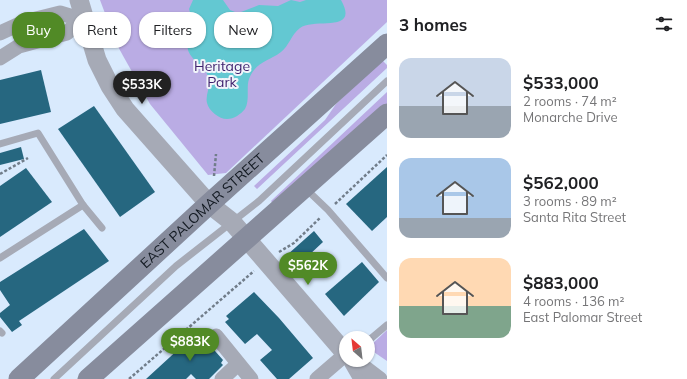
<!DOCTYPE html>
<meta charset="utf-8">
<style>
:root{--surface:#fff;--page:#f6f6f6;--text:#202124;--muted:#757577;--accent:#518a26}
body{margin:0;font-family:Mulish,sans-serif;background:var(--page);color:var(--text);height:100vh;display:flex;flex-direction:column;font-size:15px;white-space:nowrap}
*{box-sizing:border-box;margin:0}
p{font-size:13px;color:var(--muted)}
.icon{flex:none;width:22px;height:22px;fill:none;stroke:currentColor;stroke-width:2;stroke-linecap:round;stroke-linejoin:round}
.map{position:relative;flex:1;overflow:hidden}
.side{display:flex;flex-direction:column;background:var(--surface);width:300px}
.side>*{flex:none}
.guide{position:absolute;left:12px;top:12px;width:315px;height:36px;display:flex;gap:8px}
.needle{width:26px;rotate:332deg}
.controls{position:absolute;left:339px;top:331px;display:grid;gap:8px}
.controls a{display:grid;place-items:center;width:36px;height:36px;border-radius:50%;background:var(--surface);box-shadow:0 1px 3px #0004;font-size:20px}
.price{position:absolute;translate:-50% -34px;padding:0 9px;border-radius:14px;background:var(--accent);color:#fff;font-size:13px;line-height:26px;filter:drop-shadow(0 1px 2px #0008)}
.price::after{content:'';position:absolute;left:50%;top:24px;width:12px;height:9px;margin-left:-6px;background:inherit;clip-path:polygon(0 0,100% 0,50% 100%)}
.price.on{background:#222;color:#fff}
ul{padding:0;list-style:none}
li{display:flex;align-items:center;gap:12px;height:100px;padding:0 12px}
li span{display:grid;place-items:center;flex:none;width:112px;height:80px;border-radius:12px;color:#555}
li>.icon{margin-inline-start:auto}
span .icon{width:48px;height:48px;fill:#fffc;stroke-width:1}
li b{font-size:17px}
h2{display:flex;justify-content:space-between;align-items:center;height:48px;padding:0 12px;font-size:17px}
.tag{padding:0 14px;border-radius:16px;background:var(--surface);box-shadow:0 1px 3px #0004;font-size:14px;line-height:36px}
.tag.on{background:var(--accent);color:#fff}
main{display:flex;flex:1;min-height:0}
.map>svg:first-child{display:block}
.green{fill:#baace4}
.water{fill:#63c8d2}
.building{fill:#266780}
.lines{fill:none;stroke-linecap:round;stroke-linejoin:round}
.path{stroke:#717d8a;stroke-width:2.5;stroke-dasharray:3 2;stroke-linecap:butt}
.service{stroke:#a6aab6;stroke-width:7}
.minor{stroke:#a6aab6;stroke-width:15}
.tertiary{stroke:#a6aab6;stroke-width:19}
.secondary{stroke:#878c9d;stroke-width:21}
.labels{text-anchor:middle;stroke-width:4;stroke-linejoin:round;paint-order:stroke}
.park-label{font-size:14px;fill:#3c1f6c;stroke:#f1f5fa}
.street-label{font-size:14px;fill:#121921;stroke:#f1f5fa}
</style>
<main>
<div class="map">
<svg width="387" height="379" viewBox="0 0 387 379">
<rect width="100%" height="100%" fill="#d9eafd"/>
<!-- green -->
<g class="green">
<path d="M100,0H387V22L226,173L208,175L150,104L117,45Z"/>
<path d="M382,60L387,65V68L257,189L254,186L325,120L336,104Z"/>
<path d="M387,92V105L275,206L271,201Z"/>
<path d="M387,330V361L368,348Z"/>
</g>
<!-- water -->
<path class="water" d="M193,0H223L230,10L235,12H241L259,5L278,6L291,0L300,2L306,0H341C360,34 314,17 300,28C291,35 289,46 281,52C268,62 256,61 249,79C246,88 250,100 245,109C241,114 234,119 227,119C219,119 209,111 207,103C205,95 211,86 209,79C206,66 192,62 188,50C186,41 194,32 194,23C193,18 190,14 189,9Z"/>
<!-- building -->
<g class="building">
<path d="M41,70L51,112L0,124V80Z"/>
<path d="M94,106L155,192L120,217L58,129Z"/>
<path d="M21,147L24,159L0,165V153Z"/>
<path d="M387,167V217L372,231L346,204Z"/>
<path d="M26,168L52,202L0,237V186Z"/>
<path d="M84,229L109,261L19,321L22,325L12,332L0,317V313L10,305L0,290V282Z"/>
<path d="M314,231L323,242L308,256L319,267L308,278L287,255Z"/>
<path d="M362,262L379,282L344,316L325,294Z"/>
<path d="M254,292L279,318L313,358L289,379H277L260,360L272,350L257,334L245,344L225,322L229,319L226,316Z"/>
<path d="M199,333L223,360L221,363L223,365L209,379H196L191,374L186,379H146L182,346L183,347Z"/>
</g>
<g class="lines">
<!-- path -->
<g class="path">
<path d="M0,174L28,158"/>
<path d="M214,176L216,154"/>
<path d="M335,204L387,155"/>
<path d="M279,252L294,243L321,217"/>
<path d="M129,379L254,271"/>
</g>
<!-- service -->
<g class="service">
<path d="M0,144L38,133L83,205L102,228"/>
<path d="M306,189L328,210L387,278"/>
<path d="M0,258L83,205"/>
<path d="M0,331L2,333"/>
<path d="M368,341L387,325"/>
<path d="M54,379L176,266L259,201L387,81"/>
</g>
<!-- minor -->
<g class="minor">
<path d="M0,33L24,22L60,13L80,19"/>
<path d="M0,58L19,46L67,33L80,19L83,18"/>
<path d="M216,336L251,379"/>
<path d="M350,360L361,379"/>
<path d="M355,360L380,379"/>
<path d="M222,379L238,364"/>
<path d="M317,379L346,354"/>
</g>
<!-- tertiary -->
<path class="tertiary" d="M79,0L97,60L110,86L125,109L209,204L232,222L346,354"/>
<!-- secondary -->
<g class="secondary">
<path id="s1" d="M19,379L209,204L387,44"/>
<path d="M88,379L387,114"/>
</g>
</g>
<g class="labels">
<!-- park labels -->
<g class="park-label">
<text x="222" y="71">Heritage<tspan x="222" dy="16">Park</tspan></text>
</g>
<!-- street labels -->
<g class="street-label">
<text dy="5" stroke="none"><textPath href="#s1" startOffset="249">EAST PALOMAR STREET</textPath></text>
</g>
</g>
</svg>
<div class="controls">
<a><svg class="needle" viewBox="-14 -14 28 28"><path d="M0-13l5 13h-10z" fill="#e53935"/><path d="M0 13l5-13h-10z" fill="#757577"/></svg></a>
</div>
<b class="price on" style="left:142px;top:105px">$533K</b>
<b class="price" style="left:308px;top:286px">$562K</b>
<b class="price" style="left:190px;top:362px">$883K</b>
<div class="guide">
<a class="tag on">Buy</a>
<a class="tag">Rent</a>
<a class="tag">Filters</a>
<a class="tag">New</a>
</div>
</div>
<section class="side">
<h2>3 homes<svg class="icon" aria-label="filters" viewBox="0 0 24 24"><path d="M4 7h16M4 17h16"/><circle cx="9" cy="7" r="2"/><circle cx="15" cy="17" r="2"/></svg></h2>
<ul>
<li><span style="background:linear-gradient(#c9d6e8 60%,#9aa5b1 0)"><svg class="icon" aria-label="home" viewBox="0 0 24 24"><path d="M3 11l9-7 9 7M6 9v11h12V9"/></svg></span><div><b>$533,000</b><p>2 rooms · 74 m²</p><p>Monarche Drive</p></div></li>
<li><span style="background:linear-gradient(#a9c7e8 75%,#9aa5b1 0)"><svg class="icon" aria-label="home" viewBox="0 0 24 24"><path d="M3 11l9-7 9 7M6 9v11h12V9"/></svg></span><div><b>$562,000</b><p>3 rooms · 89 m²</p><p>Santa Rita Street</p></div></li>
<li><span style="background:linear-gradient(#ffd9b3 60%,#7fa58c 0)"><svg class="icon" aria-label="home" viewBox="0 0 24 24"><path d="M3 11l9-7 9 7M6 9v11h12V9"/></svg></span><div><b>$883,000</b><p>4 rooms · 136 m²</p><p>East Palomar Street</p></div></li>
</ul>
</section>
</main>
